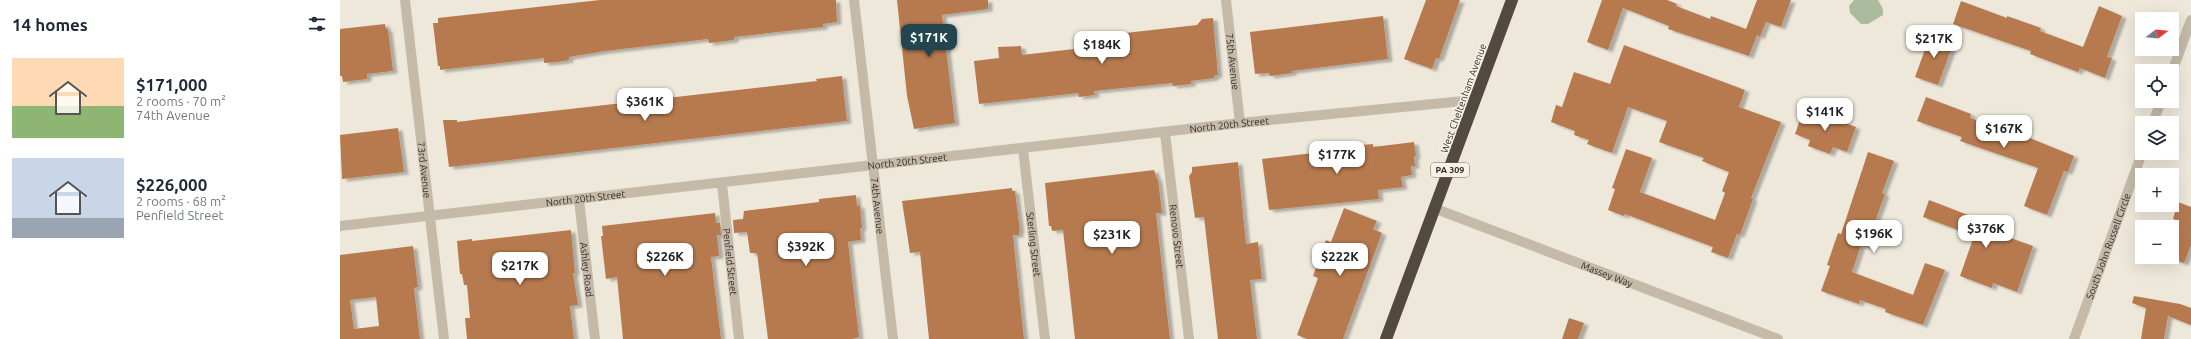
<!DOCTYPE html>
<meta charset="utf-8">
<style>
:root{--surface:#fff;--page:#f2f2f3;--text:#1f2937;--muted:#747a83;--accent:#22454f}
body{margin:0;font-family:Ubuntu,sans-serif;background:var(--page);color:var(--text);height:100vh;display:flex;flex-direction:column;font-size:15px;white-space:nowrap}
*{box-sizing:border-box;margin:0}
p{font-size:13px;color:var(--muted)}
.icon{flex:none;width:22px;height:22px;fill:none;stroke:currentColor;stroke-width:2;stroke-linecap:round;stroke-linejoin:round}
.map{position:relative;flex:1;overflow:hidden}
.drawer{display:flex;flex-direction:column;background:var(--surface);width:340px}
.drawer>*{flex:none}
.needle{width:26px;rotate:74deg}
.controls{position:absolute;left:1795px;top:12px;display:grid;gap:8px}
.controls a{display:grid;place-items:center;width:44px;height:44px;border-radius:0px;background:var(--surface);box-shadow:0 4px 16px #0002;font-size:20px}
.price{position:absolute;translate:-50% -34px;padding:0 9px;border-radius:8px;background:#fff;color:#222;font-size:13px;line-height:26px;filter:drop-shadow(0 1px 2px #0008)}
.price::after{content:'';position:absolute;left:50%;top:24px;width:12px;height:9px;margin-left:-6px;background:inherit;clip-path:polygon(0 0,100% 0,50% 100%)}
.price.selected{background:var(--accent);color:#fff}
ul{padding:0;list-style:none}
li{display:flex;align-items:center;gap:12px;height:100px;padding:0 12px}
li span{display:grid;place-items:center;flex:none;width:112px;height:80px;border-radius:0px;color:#555}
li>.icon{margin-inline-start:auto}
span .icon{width:48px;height:48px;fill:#fffc;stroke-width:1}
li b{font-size:17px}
h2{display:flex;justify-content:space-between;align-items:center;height:48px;padding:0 12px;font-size:17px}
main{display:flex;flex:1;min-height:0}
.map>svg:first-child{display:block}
.green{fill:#acbb9d}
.building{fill:#b77a50;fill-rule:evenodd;filter:url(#shadow)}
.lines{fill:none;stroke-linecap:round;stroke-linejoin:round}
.street{stroke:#c5baa8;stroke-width:10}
.highway{stroke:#524940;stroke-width:12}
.labels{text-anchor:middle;stroke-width:3;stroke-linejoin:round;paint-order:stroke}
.shield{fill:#f6f2e7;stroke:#6e6861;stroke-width:1}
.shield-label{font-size:9px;font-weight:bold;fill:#332d28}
.street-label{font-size:10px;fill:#332d28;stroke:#f6f2e7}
</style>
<main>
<section class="drawer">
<h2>14 homes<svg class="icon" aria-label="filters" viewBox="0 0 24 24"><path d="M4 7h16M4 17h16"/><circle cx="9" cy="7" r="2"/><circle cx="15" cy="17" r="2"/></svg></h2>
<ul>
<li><span style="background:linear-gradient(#ffd9b3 60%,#8fb573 0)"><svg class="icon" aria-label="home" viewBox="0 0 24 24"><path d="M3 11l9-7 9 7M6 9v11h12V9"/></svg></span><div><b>$171,000</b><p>2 rooms · 70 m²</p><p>74th Avenue</p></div></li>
<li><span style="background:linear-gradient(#c9d6e8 75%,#9aa5b1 0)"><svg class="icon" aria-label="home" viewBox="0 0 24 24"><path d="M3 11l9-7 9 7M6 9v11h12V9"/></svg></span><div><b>$226,000</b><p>2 rooms · 68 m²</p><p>Penfield Street</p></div></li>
</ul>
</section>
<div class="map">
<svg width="1851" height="339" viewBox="0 0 1851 339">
<defs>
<filter id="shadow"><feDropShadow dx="4.5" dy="2.5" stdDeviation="1" flood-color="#0004"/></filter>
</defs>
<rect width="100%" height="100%" fill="#eee8db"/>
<!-- green -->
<path class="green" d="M1514,0H1538L1543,9V15L1528,24H1521L1510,13L1509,6Z"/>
<!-- building -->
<g class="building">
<path d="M260,0H496L497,22L483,24V27L394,37V40L369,43L368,39L265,51L229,57V60L218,62L204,63V58L100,70V66H98L93,23H98V18Z"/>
<path d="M557,0H648V9L602,15L615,123L574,129L567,96Z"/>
<path d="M1086,0H1120L1099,59L1096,58L1092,69L1064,59Z"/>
<path d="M1262,0H1327L1337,4L1336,6L1370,19L1371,16L1406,29L1417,0H1451L1441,27L1426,22L1420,37L1417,35L1409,56L1328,29L1329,26L1283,8L1268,50L1247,42Z"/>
<path d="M1621,1L1667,18V16L1701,28L1700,31L1743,47L1759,6L1782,16L1767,57L1772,58L1765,78L1740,68L1738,72L1690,54L1691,51L1613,24Z"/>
<path d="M1043,16L1048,59L952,71V73L930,76L929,73L915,74L910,32Z"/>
<path d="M873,18L878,75L874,76V78L851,81V84L833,86L832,83L754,91L755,95L739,97L738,93L639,104L634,61L659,58L658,47L681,46L682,55L777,44L776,34L857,25L862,19Z"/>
<path d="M45,24L46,29H48L53,71L27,74V79L3,82L2,76H0V29Z"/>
<path d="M1591,33L1614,42L1598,85L1575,77Z"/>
<path d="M1284,45L1405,90L1399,107L1441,122L1411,198L1413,199L1400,235L1397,234L1388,258L1371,252L1373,247L1285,214L1284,216L1268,210L1275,189L1272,188L1286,149L1312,158L1300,192L1375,220L1385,193L1382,191L1389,172L1362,161L1364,158L1319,142L1327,121L1288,107L1272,153L1247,144L1249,140L1234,135L1235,131L1211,122L1216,105L1222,107L1234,72L1270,84Z"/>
<path d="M502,76L507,121L109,167L103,120H117V122L141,119L477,81L476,79Z"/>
<path d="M1586,97L1631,114L1630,118L1662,129L1663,127L1734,156L1728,172L1724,171L1707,215L1684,206L1698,168L1620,141L1622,137L1577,121Z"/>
<path d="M1464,108L1516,127L1507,152L1493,147L1490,154L1468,146L1470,140L1455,134Z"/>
<path d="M58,128L64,172L2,179L0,135Z"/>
<path d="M1074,142L1076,156L1074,157L1075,166H1071L1072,175L1061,177L1063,187L1038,190L1039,199L929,210L922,159L999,150V147L1033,144V147Z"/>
<path d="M1528,152L1554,161L1542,193L1545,194L1526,247L1521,245L1512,272L1573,295L1585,263L1605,270L1583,325L1545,312L1546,309L1520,300L1519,304L1481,291L1490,266L1487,265L1498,233L1501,234Z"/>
<path d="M898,162L906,244L918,242L922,279L910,280L917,339H878L864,217L855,218L849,176L852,172V167Z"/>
<path d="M814,170L817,179H818L822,213H816L830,339H735L723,230L712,231L711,226H709L705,183Z"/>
<path d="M672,188V191H675L680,231H679V235H673L684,339H589L580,252L570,253L562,201Z"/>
<path d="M516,195L517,206L520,205L522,228H520L521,240L508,242L519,337L512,339H428L417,253H410L407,232L394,233L393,220L403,219L404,211L479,202V199Z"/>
<path d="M1589,200L1664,229L1662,235L1693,246L1677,292L1653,283L1652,288L1620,276L1634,236L1583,217Z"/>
<path d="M1838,202L1851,207V245L1844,263L1832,259V230L1836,220L1833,219Z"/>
<path d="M1004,208L1037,221L1033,229L1042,233L1003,339H967L957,335L978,278L973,276L986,240L991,242Z"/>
<path d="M375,213L376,223H380L381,235H377L379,256L371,257L381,339H283L277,277L266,279L261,236H263L262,226Z"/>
<path d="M231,230L235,273H233L238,305L230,306L234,339H127L125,318H130L127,285H124L122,274H120L117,241L132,239V241Z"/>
<path d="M73,246L78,287L74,288L80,339H0V255ZM36,297L39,326L14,329L10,300Z"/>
<path d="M1794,296L1840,304L1851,308V325L1828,316L1824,339H1801L1806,308L1792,303Z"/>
<path d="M1229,318L1244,323L1238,339H1222Z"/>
</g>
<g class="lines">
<!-- street -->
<g class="street">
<path id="s1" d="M65,0L104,339"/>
<path id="s2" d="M514,0L553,339"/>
<path id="s3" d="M886,0L900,123"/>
<path d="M1832,72L1851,20"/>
<path d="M1813,123L1821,101"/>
<path id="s4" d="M825,133L849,339"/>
<path id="s5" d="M683,149L705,339"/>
<path id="s6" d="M382,184L399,339"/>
<path id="s7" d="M239,200L255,339"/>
<path id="s8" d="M1096,209L1438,339"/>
<path id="s9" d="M0,226L900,123L1134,100"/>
<path id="s10" d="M1734,339L1802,153"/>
</g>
<!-- highway -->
<path class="highway" d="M1046,339L1172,0"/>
</g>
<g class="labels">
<!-- shield labels -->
<rect class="shield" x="1091" y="163" width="38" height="14" rx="3"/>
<g class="shield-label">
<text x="1110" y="173">PA 309</text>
</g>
<!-- street labels -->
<g class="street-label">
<text dy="4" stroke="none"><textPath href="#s3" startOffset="62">75th Avenue</textPath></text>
<text transform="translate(1123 98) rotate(-70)" y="4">West Cheltenham Avenue</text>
<text dy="4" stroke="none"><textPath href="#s9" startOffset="895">North 20th Street</textPath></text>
<text dy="4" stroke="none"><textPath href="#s9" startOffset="571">North 20th Street</textPath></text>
<text dy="4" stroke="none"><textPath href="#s1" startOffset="171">73rd Avenue</textPath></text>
<text dy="4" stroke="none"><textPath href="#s9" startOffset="247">North 20th Street</textPath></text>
<text dy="4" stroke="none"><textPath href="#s2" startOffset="207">74th Avenue</textPath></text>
<text dy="4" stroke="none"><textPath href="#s4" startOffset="104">Renovo Street</textPath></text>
<text dy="4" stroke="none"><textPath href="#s5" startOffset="96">Sterling Street</textPath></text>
<text dy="4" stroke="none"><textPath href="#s10" startOffset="99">South John Russell Circle</textPath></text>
<text dy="4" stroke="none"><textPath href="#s6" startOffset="78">Penfield Street</textPath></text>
<text dy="4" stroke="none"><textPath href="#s7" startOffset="70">Ashley Road</textPath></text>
<text dy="4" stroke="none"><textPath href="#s8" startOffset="183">Massey Way</textPath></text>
</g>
</g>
</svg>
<div class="controls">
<a><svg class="needle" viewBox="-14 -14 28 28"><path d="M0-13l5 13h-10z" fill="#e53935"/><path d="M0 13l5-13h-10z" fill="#747a83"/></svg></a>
<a><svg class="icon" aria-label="locate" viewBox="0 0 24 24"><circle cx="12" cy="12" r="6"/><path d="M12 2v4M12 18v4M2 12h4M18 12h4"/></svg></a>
<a><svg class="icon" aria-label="layers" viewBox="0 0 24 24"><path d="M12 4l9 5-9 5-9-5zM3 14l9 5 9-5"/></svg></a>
<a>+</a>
<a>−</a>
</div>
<b class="price selected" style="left:589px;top:58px">$171K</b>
<b class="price" style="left:1594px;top:59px">$217K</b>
<b class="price" style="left:762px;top:65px">$184K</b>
<b class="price" style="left:305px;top:122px">$361K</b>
<b class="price" style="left:1485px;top:132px">$141K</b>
<b class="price" style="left:1664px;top:149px">$167K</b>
<b class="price" style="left:997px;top:175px">$177K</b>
<b class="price" style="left:1646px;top:249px">$376K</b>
<b class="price" style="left:1534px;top:254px">$196K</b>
<b class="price" style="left:772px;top:255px">$231K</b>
<b class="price" style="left:466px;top:267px">$392K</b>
<b class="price" style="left:325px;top:277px">$226K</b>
<b class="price" style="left:1000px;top:277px">$222K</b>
<b class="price" style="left:180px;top:286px">$217K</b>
</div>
</main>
